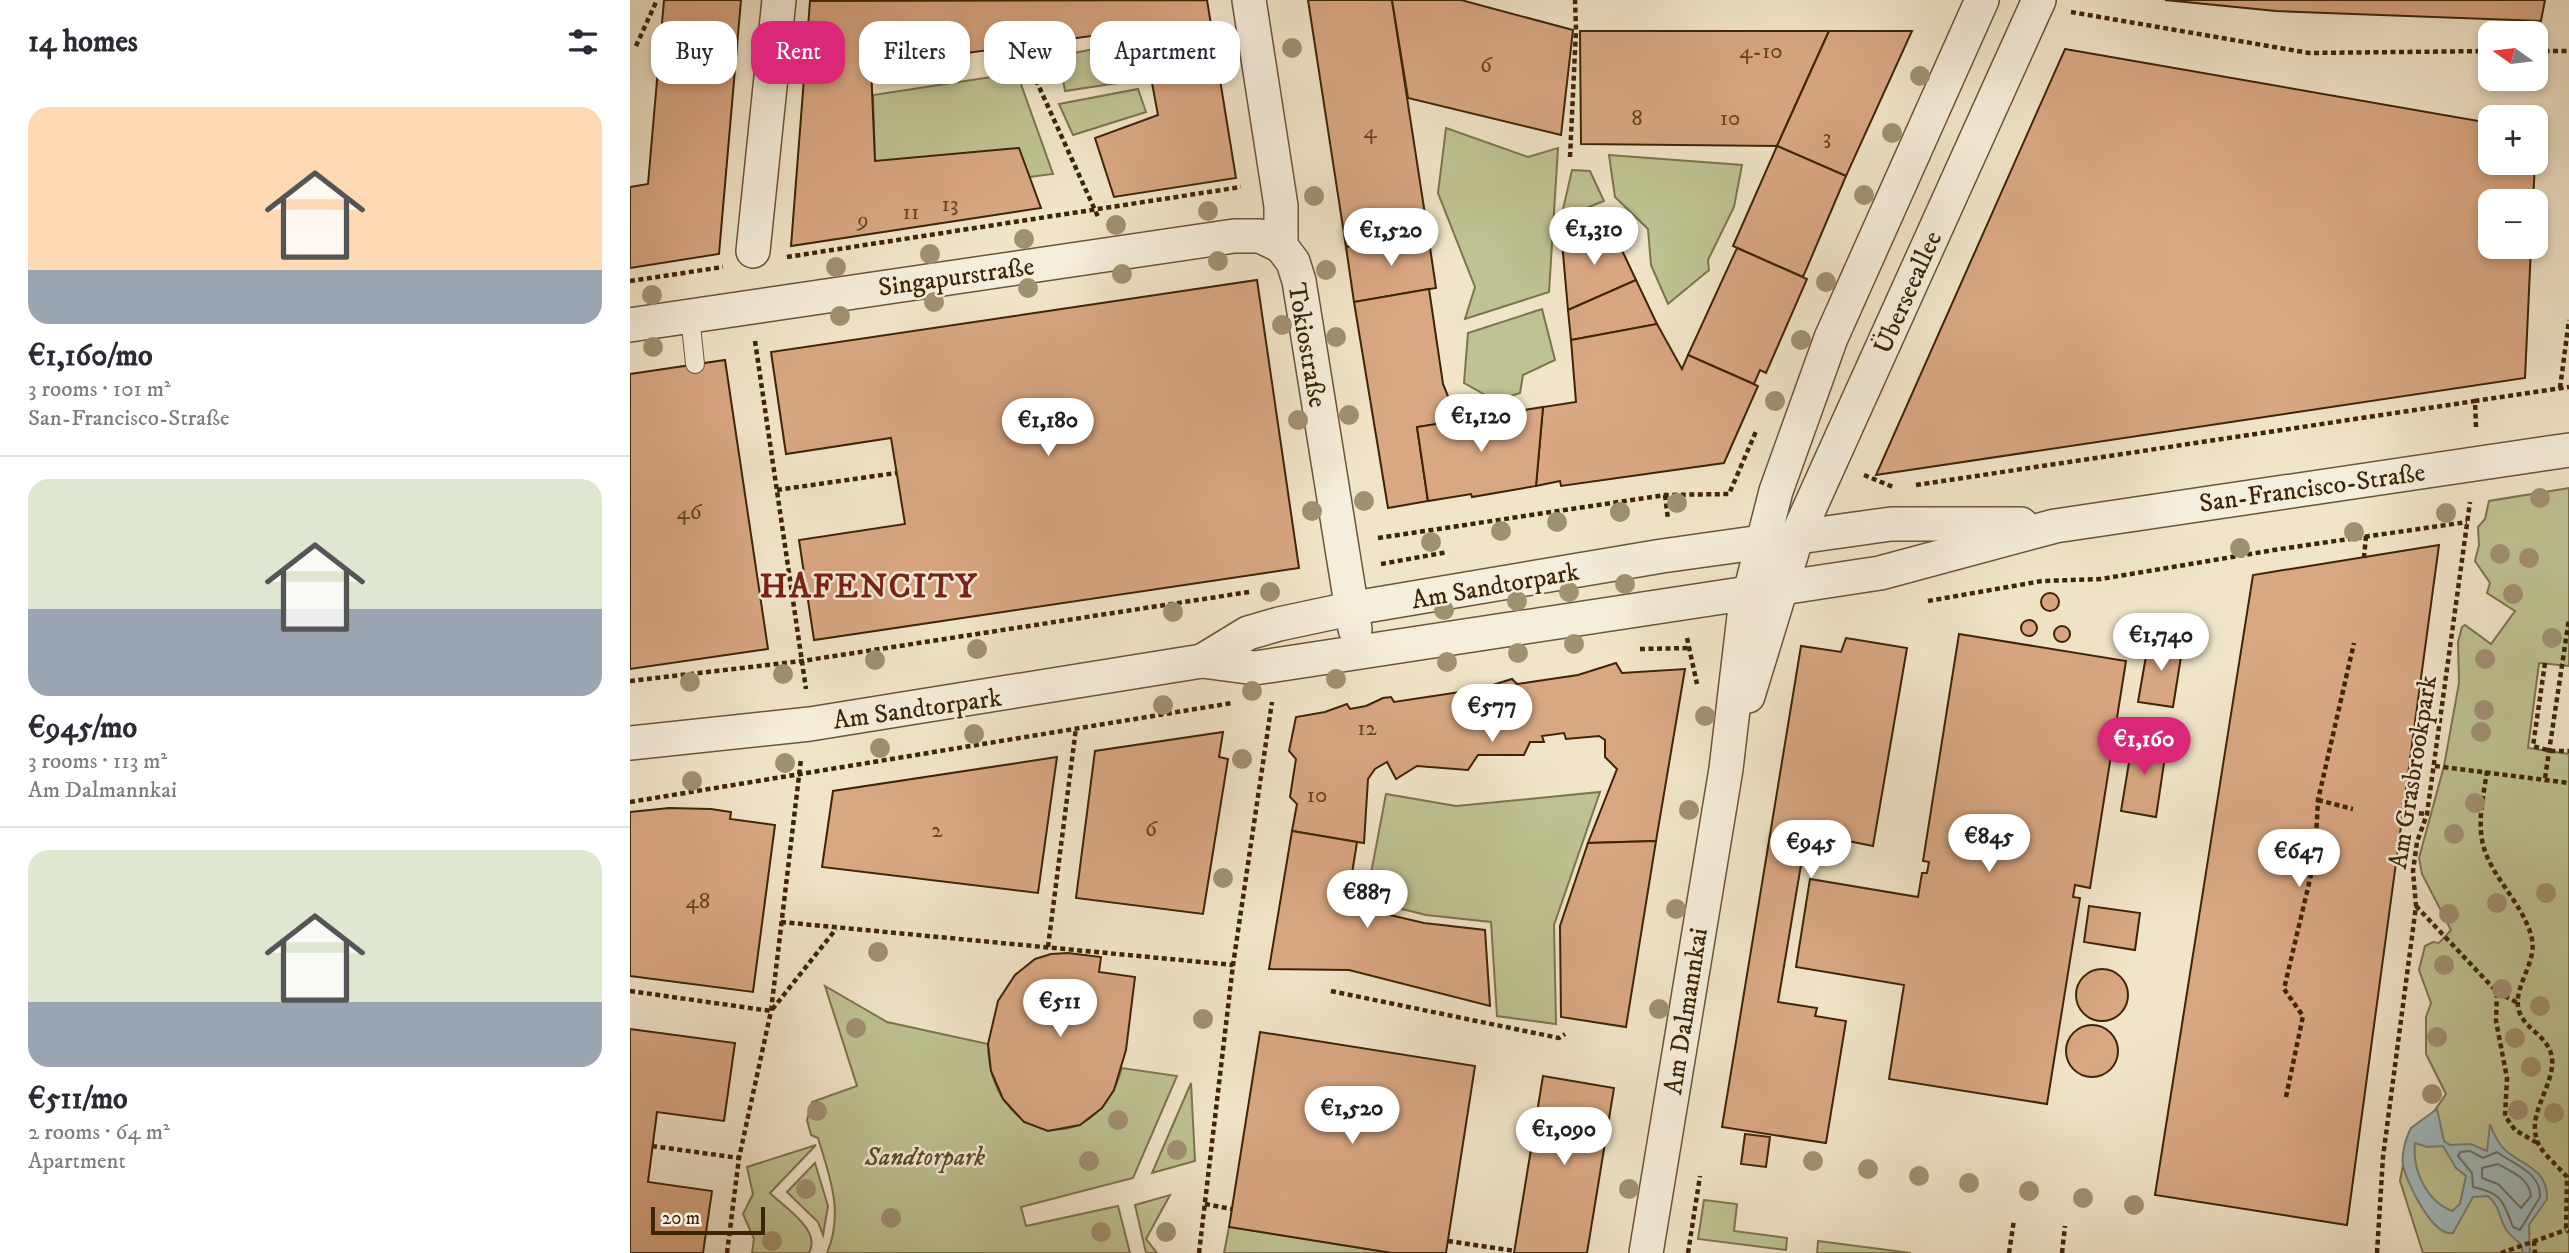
<!DOCTYPE html>
<meta charset="utf-8">
<style>
:root{--surface:#fff;--page:#f2f2f3;--text:#2b2b33;--muted:#7c7c81;--line:#e1e1e2;--accent:#db2777}
body{margin:0;font-family:"IM FELL DW Pica",serif;background:var(--page);color:var(--text);height:100vh;display:flex;flex-direction:column;font-size:26px;white-space:nowrap}
*{box-sizing:border-box;margin:0}
p{font-size:23px;color:var(--muted)}
.icon{flex:none;width:38px;height:38px;fill:none;stroke:currentColor;stroke-width:2;stroke-linecap:round;stroke-linejoin:round}
.map{position:relative;flex:1;overflow:hidden}
.sheet{display:flex;flex-direction:column;background:var(--surface);width:630px}
.sheet>*{flex:none}
.guide{position:absolute;left:21px;top:21px;width:665px;height:63px;display:flex;gap:14px}
.needle{width:46px;rotate:284deg}
.buttons{position:absolute;left:1848px;top:21px;display:grid;gap:14px}
.buttons a{display:grid;place-items:center;width:70px;height:70px;border-radius:14px;background:var(--surface);box-shadow:0 4px 10px #0003;font-size:35px}
.scale{position:absolute;left:21px;bottom:18px;width:114px;box-sizing:border-box;padding-left:7px;border:4px solid #3e2406;border-top:0;font-size:19px;line-height:24px;white-space:nowrap;color:#3e2406;-webkit-text-stroke:5px #f6eedc;paint-order:stroke}
.price{position:absolute;translate:-50% -60px;padding:0 16px;border-radius:24px;background:#fff;color:#222;font-size:23px;line-height:46px;filter:drop-shadow(0 2px 4px #0008)}
.price::after{content:'';position:absolute;left:50%;top:42px;width:21px;height:16px;margin-left:-10px;background:inherit;clip-path:polygon(0 0,100% 0,50% 100%)}
.price.on{background:var(--accent);color:#fff}
ul{padding:0;list-style:none}
li{display:grid;align-content:center;gap:14px;height:371px;padding:0 28px}
li+li{border-top:2px solid var(--line)}
li span{display:grid;place-items:center;height:217px;border-radius:21px;color:#555}
li>.icon{margin-inline-start:auto}
span .icon{width:126px;height:126px;fill:#fffc;stroke-width:1}
li b{font-size:30px}
h2{display:flex;justify-content:space-between;align-items:center;height:84px;padding:0 28px;font-size:30px}
.tag{padding:0 24px;border-radius:21px;background:var(--surface);box-shadow:0 4px 10px #0003;font-size:24px;line-height:63px}
.tag.on{background:var(--accent);color:#fff}
main{display:flex;flex:1;min-height:0}
.map>svg:first-child{display:block}
.green{fill:#bfc393;stroke:#7e744c;stroke-width:2}
.water{fill:#a1bcc2;stroke:#797f77;stroke-width:2;fill-rule:evenodd}
.lines{fill:none;stroke-linecap:round;stroke-linejoin:round}
.shore{stroke:#707064;stroke-width:2}
.building{fill:#d9a782;stroke:#3e2406;stroke-width:2}
.lane-casing{stroke:#6b5437;stroke-width:20}
.street-casing{stroke:#6b5437;stroke-width:36}
.path{stroke:#3e2406;stroke-width:4.5;stroke-dasharray:5 3.5;stroke-linecap:butt}
.lane{stroke:#f6eedc;stroke-width:18}
.street{stroke:#f6eedc;stroke-width:33}
.tree{fill:#a09171}
.labels{text-anchor:middle;stroke-width:5;stroke-linejoin:round;paint-order:stroke}
.number-label{font-size:23px;fill:#654525}
.street-label{font-size:26px;fill:#3e2406;stroke:#f6eedc}
.park-label{font-size:26px;font-style:italic;fill:#5e4c29;stroke:#f6eedc}
.district-label{font-size:33px;font-weight:bold;letter-spacing:2px;fill:#7a1f14;stroke:#f6eedc}
</style>
<main>
<section class="sheet">
<h2>14 homes<svg class="icon" aria-label="filters" viewBox="0 0 24 24"><path d="M4 7h16M4 17h16"/><circle cx="9" cy="7" r="2"/><circle cx="15" cy="17" r="2"/></svg></h2>
<ul>
<li><span style="background:linear-gradient(#ffd9b3 75%,#9aa5b1 0)"><svg class="icon" aria-label="home" viewBox="0 0 24 24"><path d="M3 11l9-7 9 7M6 9v11h12V9"/></svg></span><div><b>€1,160/mo</b><p>3 rooms · 101 m²</p><p>San-Francisco-Straße</p></div></li>
<li><span style="background:linear-gradient(#dfe7d0 60%,#9aa5b1 0)"><svg class="icon" aria-label="home" viewBox="0 0 24 24"><path d="M3 11l9-7 9 7M6 9v11h12V9"/></svg></span><div><b>€945/mo</b><p>3 rooms · 113 m²</p><p>Am Dalmannkai</p></div></li>
<li><span style="background:linear-gradient(#dfe7d0 70%,#9aa5b1 0)"><svg class="icon" aria-label="home" viewBox="0 0 24 24"><path d="M3 11l9-7 9 7M6 9v11h12V9"/></svg></span><div><b>€511/mo</b><p>2 rooms · 64 m²</p><p>Apartment</p></div></li>
</ul>
</section>
<div class="map">
<svg width="1939" height="1253" viewBox="0 0 1939 1253">
<rect width="100%" height="100%" fill="#f1e5c9"/>
<filter id="stains"><feTurbulence type="fractalNoise" baseFrequency=".00286" numOctaves="4"/><feColorMatrix values="0 0 0 0 .2 0 0 0 0 .09 0 0 0 0 .02 0 0 0 .5 -.17"/></filter>
<radialGradient id="worn" r=".72"><stop offset=".6" stop-color="#630" stop-opacity="0"/><stop offset="1" stop-color="#630" stop-opacity=".3"/></radialGradient>
<!-- green -->
<g class="green">
<path d="M513,39L521,78L435,91L429,56Z"/>
<path d="M387,73L423,174L399,177L245,161L243,95Z"/>
<path d="M508,89L516,112L443,135L429,104Z"/>
<path d="M816,128L898,157L928,148L919,292L835,319L845,287L808,193Z"/>
<path d="M979,155L1112,165L1104,207L1078,260L1079,270L1038,304L1021,265L1018,229L985,197Z"/>
<path d="M942,170L960,171L974,201L931,218Z"/>
<path d="M912,309L925,360L893,375L890,393L866,401L834,383L838,333Z"/>
<path d="M1939,488V666L1909,663L1898,748L1939,754V1253H1793L1770,1181L1779,1132L1801,1116L1816,1094L1796,1054V1017L1801,1003L1789,970L1795,946L1803,942L1809,943L1821,930L1792,874L1789,858L1814,766L1829,683L1828,642L1832,627L1835,625L1861,644L1885,611L1857,593L1860,583L1845,561L1849,545L1848,527L1855,519L1859,501Z"/>
<path d="M970,792L924,925L926,1024L867,1016L861,922L796,915L736,900L756,794L826,806Z"/>
<path d="M195,986L257,1022L358,1044C359,1140 463,1165 492,1068L547,1076L503,1178L391,1207L396,1226L488,1206L500,1253H197C214,1213 200,1177 188,1138L181,1135L177,1120L182,1102L227,1086Z"/>
<path d="M561,1083L565,1161L522,1173Z"/>
<path d="M186,1145L140,1193C154,1207 192,1230 179,1253H122L124,1239L113,1214L123,1194L117,1167Z"/>
<path d="M185,1163L198,1206L193,1235L188,1222L157,1192Z"/>
<path d="M540,1195L516,1239L527,1253H516L505,1205Z"/>
<path d="M1074,1200L1107,1204L1104,1231L1157,1238L1156,1250L1068,1239Z"/>
<path d="M599,1227L762,1253H594Z"/>
<path d="M1188,1241L1281,1253H1187Z"/>
</g>
<!-- water -->
<path class="water" d="M1807,1109L1814,1141L1820,1145L1841,1144L1857,1151L1860,1124C1863,1132 1867,1141 1873,1148C1891,1166 1918,1167 1917,1199L1899,1225L1900,1253H1893C1891,1239 1884,1241 1877,1231C1868,1218 1872,1209 1858,1196L1843,1197L1823,1233C1803,1237 1777,1184 1773,1165C1771,1155 1776,1137 1781,1128ZM1785,1143L1797,1147L1813,1146L1826,1168L1836,1176L1830,1204L1822,1211C1797,1201 1782,1171 1785,1143Z"/>
<g class="lines">
<!-- shore -->
<g class="shore">
<path d="M1840,1151L1853,1158L1867,1152C1884,1165 1911,1172 1910,1197L1890,1230L1883,1227C1873,1201 1872,1193 1843,1187L1842,1173L1828,1156L1830,1152Z"/>
<path d="M1868,1164C1882,1172 1899,1178 1901,1196L1891,1208L1868,1184L1852,1178V1168Z"/>
</g>
</g>
<!-- building -->
<g class="building">
<path d="M34,0H111L89,254L0,268V187L18,184Z"/>
<path d="M577,0L606,178L484,197L465,138L528,115L512,29L241,66L245,161L389,148L411,208L161,246L180,1Z"/>
<path d="M678,0H762L798,234L716,247Z"/>
<path d="M762,0H831L943,30L931,135L778,98Z"/>
<path d="M1535,0H1915L1911,21L1646,11Z"/>
<path d="M950,31H1199L1147,146L951,144Z"/>
<path d="M1199,31H1282L1216,176L1147,146Z"/>
<path d="M1435,49L1860,123V163H1905L1903,201H1860V247H1901L1895,378L1246,475Z"/>
<path d="M1147,146L1216,176L1173,277L1103,246Z"/>
<path d="M981,227L1006,280L938,310L932,242Z"/>
<path d="M798,234L806,288L724,302L716,247Z"/>
<path d="M1107,248L1177,279L1136,373L1130,370L1124,384L1058,355Z"/>
<path d="M627,280L669,568L184,640L169,540L275,524L261,438L156,454L141,352Z"/>
<path d="M1006,280L1027,324L941,340L938,310Z"/>
<path d="M799,289L813,384L828,421L787,427L798,501L758,508L724,302Z"/>
<path d="M1027,324L1052,369L1058,355L1128,386L1094,463L931,486L930,481L906,486L913,407L946,402L941,340Z"/>
<path d="M95,360L138,649L0,669V374Z"/>
<path d="M913,407L906,486L842,497L841,494L798,501L787,427Z"/>
<path d="M1809,545L1717,1225L1525,1195L1623,575Z"/>
<circle cx="1420" cy="602" r="9"/>
<circle cx="1399" cy="628" r="8"/>
<circle cx="1432" cy="634" r="8"/>
<path d="M1329,634L1496,661L1460,888L1445,885L1443,897L1450,898L1417,1104L1259,1079L1274,985L1166,967L1180,879L1288,897L1292,873H1297L1299,862L1293,861Z"/>
<path d="M1216,638L1277,648L1243,846L1213,840L1212,848L1175,841L1148,1002L1187,1008L1185,1016L1216,1021L1196,1143L1092,1127L1171,646L1211,652Z"/>
<path d="M1519,639L1553,644L1543,707L1508,702Z"/>
<path d="M986,663L992,673L1055,669L1026,841L958,843L987,769L975,757V740L969,736L936,739L934,733L912,736L914,742H900L894,755H848L838,770L787,766L766,779L757,762L745,769L738,779L734,843L662,831L667,804L660,797L666,759L659,751L666,717L695,712L717,704L720,709L736,706L753,698L761,697L764,702L850,689L882,679L887,684L948,675Z"/>
<path d="M593,732L589,757L598,759L573,914L446,898L465,751Z"/>
<path d="M1503,738L1537,743L1526,817L1491,811Z"/>
<path d="M427,757L408,893L192,867L203,791Z"/>
<path d="M39,808L81,809L101,812L100,819L145,825L123,992L0,976V812Z"/>
<path d="M662,831L727,842L717,905L794,923L855,930L860,1006L719,970L639,969Z"/>
<path d="M1026,841L996,1027L931,1017L930,926L958,843Z"/>
<path d="M1459,906L1510,913L1505,950L1454,942Z"/>
<path d="M438,953L471,957L469,972L505,977L496,1050L484,1090L472,1108L450,1125L418,1131L394,1122L373,1099L361,1071L358,1044L368,1001L385,975L405,959L421,954Z"/>
<circle cx="1472" cy="995" r="26"/>
<circle cx="1462" cy="1051" r="26"/>
<path d="M0,1029L105,1043L94,1121L27,1112L18,1182L82,1191L73,1253H0Z"/>
<path d="M630,1032L845,1066L816,1253H762L599,1227Z"/>
<path d="M913,1076L984,1088L957,1253H884Z"/>
<path d="M1115,1134L1140,1137L1136,1167L1111,1164Z"/>
</g>
<g class="lines">
<defs>
<path id="lane" d="M60,316L65,364"/>
<g id="street">
<path d="M619,0L651,206V246L663,262L669,281L725,629"/>
<path d="M123,251L149,0"/>
<path d="M0,325L604,236H630L651,246"/>
<path d="M572,661L618,633L649,624L724,608L1032,556L1261,524H1391"/>
<path d="M1118,696L1167,536L1409,0"/>
<path d="M0,743L180,724L572,661L625,668L1250,573L1425,526L1939,450"/>
<path d="M1016,1253L1096,769L1114,616L1146,491L1201,338L1352,0"/>
</g>
</defs>
<!-- lane casing -->
<use href="#lane" class="lane-casing"/>
<!-- street casing -->
<use href="#street" class="street-casing"/>
<!-- path -->
<g class="path">
<path d="M1441,12L1679,53L1860,51"/>
<path d="M6,46L27,0"/>
<path d="M1906,51H1939"/>
<path d="M406,80L469,219"/>
<path d="M940,157L946,30L945,0"/>
<path d="M157,257L611,187"/>
<path d="M0,281L93,267"/>
<path d="M125,341L176,689"/>
<path d="M1930,388L1939,320"/>
<path d="M1846,427L1845,401L1939,387"/>
<path d="M1234,475L1263,487"/>
<path d="M1286,485L1845,401"/>
<path d="M147,490L266,473"/>
<path d="M1035,495L1038,519"/>
<path d="M748,538L1035,495L1099,494L1127,429"/>
<path d="M1734,558L1736,536"/>
<path d="M751,564L818,552"/>
<path d="M1298,601L1412,581L1471,579L1650,549L1837,522"/>
<path d="M1057,638L1067,684"/>
<path d="M1010,649L1061,648"/>
<path d="M1915,663L1903,746L1921,751H1939"/>
<path d="M0,681L172,661L619,592"/>
<path d="M1805,766L1939,783"/>
<path d="M1857,771C1854,793 1848,817 1852,840C1858,875 1894,903 1902,939C1907,964 1882,987 1889,1011C1895,1030 1919,1036 1922,1058C1925,1087 1894,1115 1909,1145C1915,1156 1929,1167 1937,1177L1936,1230L1939,1232"/>
<path d="M1915,778L1939,619"/>
<path d="M1688,800L1723,809"/>
<path d="M0,802L602,703"/>
<path d="M1772,812L1797,814"/>
<path d="M1786,906L1867,992L1866,1021L1877,1078L1875,1116L1885,1130L1909,1144"/>
<path d="M151,922L603,965"/>
<path d="M418,947L446,728"/>
<path d="M0,991L141,1011L206,929"/>
<path d="M701,991L929,1038L935,1034"/>
<path d="M1867,992L1888,1003"/>
<path d="M1656,1097L1673,1016L1654,989L1685,858L1688,800L1724,643"/>
<path d="M22,1146L109,1158"/>
<path d="M575,1204L602,1209"/>
<path d="M818,1241L885,1251"/>
<path d="M1904,1241L1905,1253"/>
<path d="M97,1253L109,1158L141,1011L171,759"/>
<path d="M569,1253L603,965L642,702"/>
<path d="M1058,1253L1070,1176"/>
<path d="M1379,1253L1384,1220"/>
<path d="M1432,1253L1435,1226"/>
<path d="M1747,1253L1753,1157L1786,906L1783,871L1787,842L1797,814L1840,502"/>
<path d="M1871,1253L1936,1230"/>
</g>
<!-- lane -->
<use href="#lane" class="lane"/>
<!-- street -->
<use href="#street" class="street"/>
</g>
<!-- trees -->
<g class="tree">
<circle cx="662" cy="48" r="10"/>
<circle cx="1290" cy="76" r="10"/>
<circle cx="1262" cy="133" r="10"/>
<circle cx="1234" cy="195" r="10"/>
<circle cx="684" cy="196" r="10"/>
<circle cx="578" cy="211" r="10"/>
<circle cx="486" cy="225" r="10"/>
<circle cx="394" cy="239" r="10"/>
<circle cx="300" cy="254" r="10"/>
<circle cx="588" cy="261" r="10"/>
<circle cx="206" cy="267" r="10"/>
<circle cx="696" cy="270" r="10"/>
<circle cx="492" cy="274" r="10"/>
<circle cx="1196" cy="282" r="10"/>
<circle cx="398" cy="288" r="10"/>
<circle cx="22" cy="295" r="10"/>
<circle cx="304" cy="302" r="10"/>
<circle cx="210" cy="316" r="10"/>
<circle cx="652" cy="325" r="10"/>
<circle cx="706" cy="337" r="10"/>
<circle cx="1171" cy="340" r="10"/>
<circle cx="23" cy="347" r="10"/>
<circle cx="1145" cy="401" r="10"/>
<circle cx="719" cy="415" r="10"/>
<circle cx="668" cy="420" r="10"/>
<circle cx="1910" cy="498" r="10"/>
<circle cx="734" cy="501" r="10"/>
<circle cx="1047" cy="503" r="10"/>
<circle cx="682" cy="511" r="10"/>
<circle cx="990" cy="512" r="10"/>
<circle cx="1816" cy="513" r="10"/>
<circle cx="927" cy="522" r="10"/>
<circle cx="871" cy="531" r="10"/>
<circle cx="1724" cy="532" r="10"/>
<circle cx="801" cy="542" r="10"/>
<circle cx="1610" cy="548" r="10"/>
<circle cx="1870" cy="554" r="10"/>
<circle cx="1899" cy="558" r="10"/>
<circle cx="995" cy="584" r="10"/>
<circle cx="640" cy="592" r="10"/>
<circle cx="939" cy="592" r="10"/>
<circle cx="1883" cy="594" r="10"/>
<circle cx="887" cy="601" r="10"/>
<circle cx="814" cy="610" r="10"/>
<circle cx="543" cy="612" r="10"/>
<circle cx="1922" cy="638" r="10"/>
<circle cx="944" cy="644" r="10"/>
<circle cx="347" cy="649" r="10"/>
<circle cx="888" cy="653" r="10"/>
<circle cx="1855" cy="659" r="10"/>
<circle cx="245" cy="660" r="10"/>
<circle cx="817" cy="662" r="10"/>
<circle cx="153" cy="674" r="10"/>
<circle cx="706" cy="679" r="10"/>
<circle cx="60" cy="682" r="10"/>
<circle cx="622" cy="691" r="10"/>
<circle cx="533" cy="705" r="10"/>
<circle cx="1854" cy="710" r="10"/>
<circle cx="1075" cy="716" r="10"/>
<circle cx="1851" cy="732" r="10"/>
<circle cx="344" cy="734" r="10"/>
<circle cx="250" cy="748" r="10"/>
<circle cx="612" cy="759" r="10"/>
<circle cx="155" cy="763" r="10"/>
<circle cx="62" cy="781" r="10"/>
<circle cx="1845" cy="803" r="10"/>
<circle cx="1059" cy="810" r="10"/>
<circle cx="1824" cy="834" r="10"/>
<circle cx="593" cy="878" r="10"/>
<circle cx="1916" cy="893" r="10"/>
<circle cx="1867" cy="903" r="10"/>
<circle cx="1046" cy="909" r="10"/>
<circle cx="1819" cy="914" r="10"/>
<circle cx="248" cy="952" r="10"/>
<circle cx="1814" cy="965" r="10"/>
<circle cx="1872" cy="989" r="10"/>
<circle cx="1910" cy="1006" r="10"/>
<circle cx="1029" cy="1009" r="10"/>
<circle cx="573" cy="1019" r="10"/>
<circle cx="226" cy="1028" r="10"/>
<circle cx="1807" cy="1037" r="10"/>
<circle cx="1885" cy="1038" r="10"/>
<circle cx="1901" cy="1067" r="10"/>
<circle cx="1802" cy="1094" r="10"/>
<circle cx="1888" cy="1110" r="10"/>
<circle cx="187" cy="1111" r="10"/>
<circle cx="1924" cy="1113" r="10"/>
<circle cx="488" cy="1120" r="10"/>
<circle cx="547" cy="1150" r="10"/>
<circle cx="459" cy="1161" r="10"/>
<circle cx="1183" cy="1161" r="10"/>
<circle cx="1238" cy="1169" r="10"/>
<circle cx="1289" cy="1176" r="10"/>
<circle cx="1339" cy="1183" r="10"/>
<circle cx="176" cy="1189" r="10"/>
<circle cx="999" cy="1189" r="10"/>
<circle cx="1399" cy="1191" r="10"/>
<circle cx="1453" cy="1198" r="10"/>
<circle cx="1504" cy="1205" r="10"/>
<circle cx="261" cy="1218" r="10"/>
<circle cx="471" cy="1232" r="10"/>
<circle cx="536" cy="1232" r="10"/>
<circle cx="142" cy="1241" r="10"/>
</g>
<g class="labels">
<!-- number labels -->
<g class="number-label">
<text x="1131" y="58">4-10</text>
<text x="856" y="72">6</text>
<text x="1007" y="125">8</text>
<text x="1100" y="125">10</text>
<text x="740" y="138">4</text>
<text x="1197" y="144">3</text>
<text x="320" y="211">13</text>
<text x="281" y="219">11</text>
<text x="233" y="227">9</text>
<text x="59" y="519">46</text>
<text x="737" y="735">12</text>
<text x="687" y="802">10</text>
<text x="521" y="836">6</text>
<text x="307" y="837">2</text>
<text x="68" y="908">48</text>
</g>
<!-- street labels -->
<g class="street-label">
<text transform="translate(326 276) rotate(-8)" y="9">Singapurstraße</text>
<text transform="translate(1277 292) rotate(-66)" y="9">Überseeallee</text>
<text transform="translate(678 345) rotate(80)" y="9">Tokiostraße</text>
<text transform="translate(1682 487) rotate(-8)" y="9">San-Francisco-Straße</text>
<text transform="translate(865 585) rotate(-10)" y="9">Am Sandtorpark</text>
<text transform="translate(287 708) rotate(-8)" y="9">Am Sandtorpark</text>
<text transform="translate(1782 772) rotate(-81)" y="9">Am Grasbrookpark</text>
<text transform="translate(1055 1011) rotate(-81)" y="9">Am Dalmannkai</text>
</g>
<!-- park labels -->
<g class="park-label">
<text x="295" y="1165">Sandtorpark</text>
</g>
<!-- district labels -->
<g class="district-label">
<text x="239" y="597">HAFENCITY</text>
</g>
</g>
<rect width="100%" height="100%" filter="url(#stains)"/>
<rect width="100%" height="100%" fill="url(#worn)"/>
</svg>
<div class="buttons">
<a><svg class="needle" viewBox="-14 -14 28 28"><path d="M0-13l5 13h-10z" fill="#e53935"/><path d="M0 13l5-13h-10z" fill="#7c7c81"/></svg></a>
<a>+</a>
<a>−</a>
</div>
<div class="scale">20 m</div>
<b class="price" style="left:964px;top:267px">€1,310</b>
<b class="price" style="left:761px;top:268px">€1,520</b>
<b class="price" style="left:851px;top:454px">€1,120</b>
<b class="price" style="left:418px;top:458px">€1,180</b>
<b class="price" style="left:1531px;top:673px">€1,740</b>
<b class="price" style="left:862px;top:744px">€577</b>
<b class="price on" style="left:1514px;top:777px">€1,160</b>
<b class="price" style="left:1359px;top:874px">€845</b>
<b class="price" style="left:1181px;top:880px">€945</b>
<b class="price" style="left:1669px;top:889px">€647</b>
<b class="price" style="left:737px;top:930px">€887</b>
<b class="price" style="left:430px;top:1039px">€511</b>
<b class="price" style="left:722px;top:1146px">€1,520</b>
<b class="price" style="left:934px;top:1167px">€1,090</b>
<div class="guide">
<a class="tag">Buy</a>
<a class="tag on">Rent</a>
<a class="tag">Filters</a>
<a class="tag">New</a>
<a class="tag">Apartment</a>
</div>
</div>
</main>
